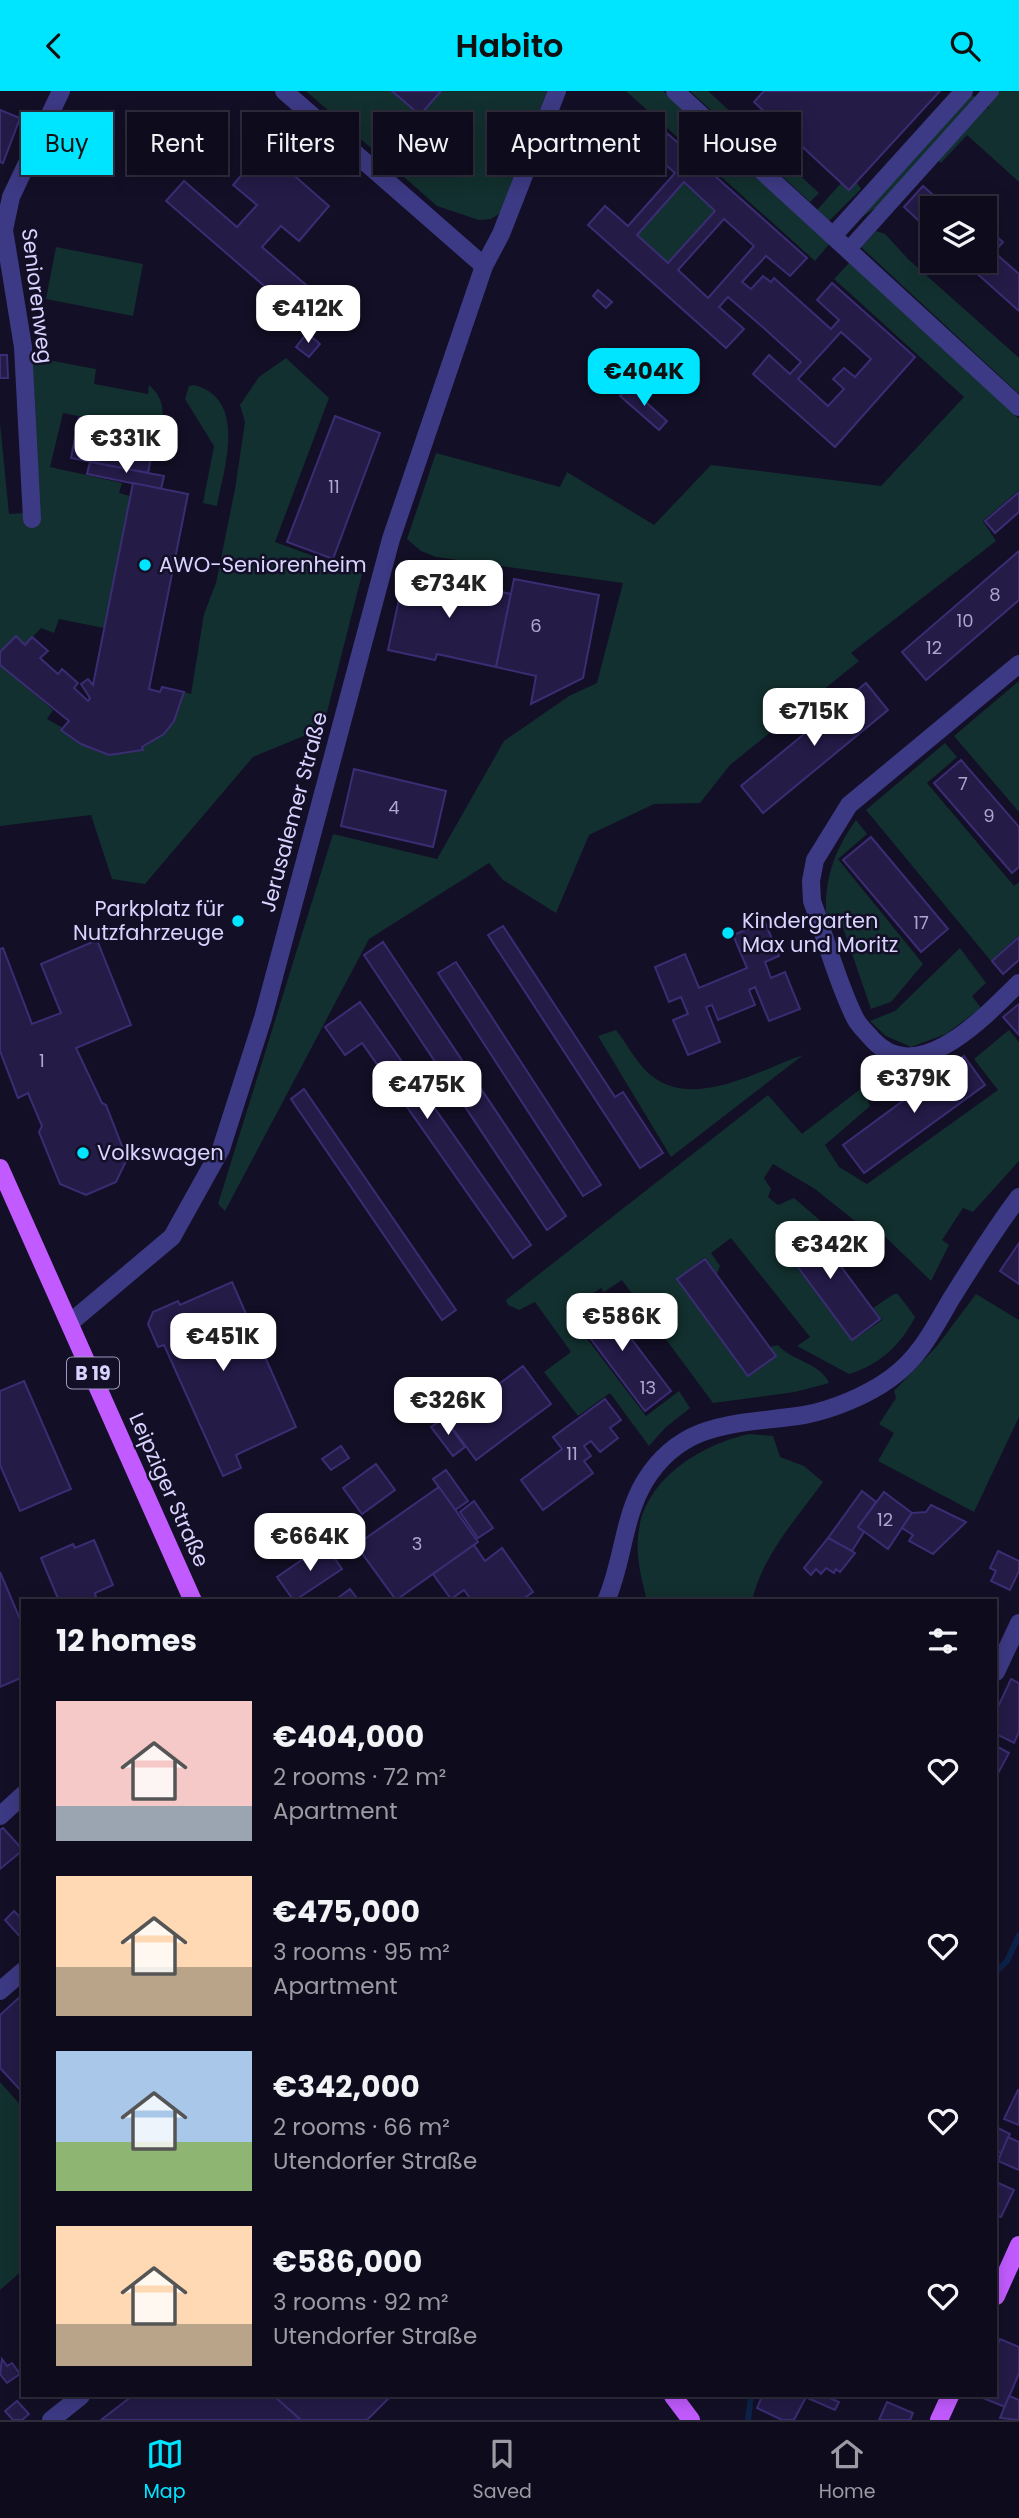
<!DOCTYPE html>
<meta charset="utf-8">
<style>
:root{--surface:#0e0b1c;--page:#1c1929;--text:#f1f3f6;--muted:#9b9ba3;--line:#2e2b3b;--accent:#00e5ff}
body{margin:0;font-family:Poppins,sans-serif;background:var(--page);color:var(--text);height:100vh;display:flex;flex-direction:column;font-size:26px;white-space:nowrap}
*{box-sizing:border-box;margin:0}
p{font-size:23px;color:var(--muted)}
.icon{flex:none;width:38px;height:38px;fill:none;stroke:currentColor;stroke-width:2;stroke-linecap:round;stroke-linejoin:round}
.map{position:relative;flex:1;overflow:hidden}
.side{position:absolute;left:21px;top:1508px;width:976px;height:798px;display:flex;flex-direction:column;background:var(--surface);border-radius:0px;box-shadow:0 4px 18px #0003,0 0 0 2px var(--line)}
.side>*{flex:none}
.banner{position:absolute;left:21px;top:21px;width:978px;height:63px;display:flex;gap:14px}
.tools{position:absolute;left:920px;top:105px;display:grid;gap:14px}
.tools a{display:grid;place-items:center;width:77px;height:77px;border-radius:0px;background:var(--surface);box-shadow:0 4px 18px #0003,0 0 0 2px var(--line);font-size:35px}
.price{position:absolute;translate:-50% -60px;padding:0 16px;border-radius:14px;background:#fff;color:#222;font-size:23px;line-height:46px;filter:drop-shadow(0 2px 4px #0008)}
.price::after{content:'';position:absolute;left:50%;top:42px;width:21px;height:16px;margin-left:-10px;background:inherit;clip-path:polygon(0 0,100% 0,50% 100%)}
.price.on{background:var(--accent);color:#111}
ul{padding:0;list-style:none}
li{display:flex;align-items:center;gap:21px;height:175px;padding:0 35px}
li span{display:grid;place-items:center;flex:none;width:196px;height:140px;border-radius:0px;color:#555}
li>.icon{margin-inline-start:auto}
span .icon{width:84px;height:84px;fill:#fffc;stroke-width:1}
li b{font-size:30px}
h2{display:flex;justify-content:space-between;align-items:center;height:84px;padding:0 35px;font-size:30px}
.pill{padding:0 24px;border-radius:0px;background:var(--surface);box-shadow:0 4px 18px #0003,0 0 0 2px var(--line);font-size:24px;line-height:63px}
.pill.on{background:var(--accent);color:#111}
header{display:flex;justify-content:space-between;align-items:center;height:91px;padding:0 35px;background:var(--accent);color:#111;font-size:32px;font-weight:600}
.menu{display:flex;justify-content:space-around;align-items:center;height:98px;border-top:2px solid var(--line);background:var(--surface);font-size:19px;color:var(--muted)}
.menu a{display:grid;justify-items:center;gap:4px}
.menu .on{color:var(--accent)}
.map>svg:first-child{display:block}
.green{fill:#12302f}
.lines{fill:none;stroke-linecap:round;stroke-linejoin:round}
.stream{stroke:#0c2248;stroke-width:6}
.building{fill:#241b47;stroke:#3b2d73;stroke-width:2;fill-rule:evenodd}
.pedestrian{stroke:#3d3a85;stroke-width:16}
.minor{stroke:#3d3a85;stroke-width:18}
.primary{stroke:#c25bff;stroke-width:18}
.poi-dot{fill:#00e5ff;stroke:#130f26;stroke-width:2.5}
.labels{text-anchor:middle;stroke-width:5;stroke-linejoin:round;paint-order:stroke}
.number-label{font-size:18px;fill:#aca6d1}
.shield{fill:#130f26;stroke:#9e99be;stroke-width:2}
.shield-label{font-size:19px;font-weight:bold;fill:#d9d4ff}
.street-label{font-size:21px;fill:#d9d4ff;stroke:#130f26}
.poi-label{font-size:21px;fill:#d9d4ff;stroke:#130f26;text-anchor:start}
</style>
<header><svg class="icon" aria-label="back" viewBox="0 0 24 24"><path d="M15 5l-7 7 7 7"/></svg>Habito<svg class="icon" aria-label="search" viewBox="0 0 24 24"><circle cx="10" cy="10" r="6"/><path d="M15 15l6 6"/></svg></header>
<div class="map">
<svg width="1019" height="2329" viewBox="0 0 1019 2329">
<rect width="100%" height="100%" fill="#130f26"/>
<!-- green -->
<g class="green">
<path d="M306,0H547L502,121L491,128L479,129L437,115Z"/>
<path d="M626,0H663L830,152L815,170Z"/>
<path d="M690,0H708L819,102L810,111Z"/>
<path d="M998,0H1019V91L967,44L941,72L936,68L984,14L990,19L986,13Z"/>
<path d="M971,3L977,8L877,116L854,131Z"/>
<path d="M684,91L715,120L668,172L637,144Z"/>
<path d="M842,91H856L861,98L829,130L817,119Z"/>
<path d="M876,140L885,143L908,168L1019,267V303L861,156Z"/>
<path d="M56,156L143,173L133,225L46,208Z"/>
<path d="M850,171L1019,328V399L983,430L996,450L851,562L859,570L730,674L700,712L654,713L589,744L556,822L503,789L489,772L369,848L225,1120L218,1113L333,743L437,768L504,650L569,605L597,592L623,492L436,466L421,460L407,448L436,362L560,396L567,381L654,434L711,374L881,395L964,306L834,188Z"/>
<path d="M32,266L96,278L94,293L148,303L149,294C165,308 164,322 161,342L63,322L50,376L122,392L119,402L130,405L104,537L59,528L54,542L41,537L25,554L16,545L0,561V332L9,423L39,421Z"/>
<path d="M286,267L329,307L275,451L362,483L323,637L253,666L145,793L112,788L91,724L0,735V574L53,619L47,628L63,637L61,639C86,661 111,667 143,659L142,656C167,644 178,627 184,601L191,603L204,523L216,492L235,398L245,331L240,314L259,286Z"/>
<path d="M194,294C248,308 224,378 217,415L203,412L214,355L185,308L189,295Z"/>
<path d="M1019,590V721L954,645Z"/>
<path d="M945,652L957,666L927,692L1014,795L1019,791V844L991,870L866,719Z"/>
<path d="M856,729L867,743L838,768L923,873L891,911L871,918L838,822L826,826C824,788 834,760 856,729Z"/>
<path d="M960,857L986,892L972,905L981,917L946,943L911,956L886,945L870,930L895,920Z"/>
<path d="M616,939C627,953 639,976 653,986C697,1018 759,979 803,964L671,1066L598,945Z"/>
<path d="M1009,939L1019,951V1070L973,1121L963,1117L942,1149L949,1154L931,1190L871,1132L865,1138L815,1098L773,1073L764,1087L771,1098L768,1106L778,1114L794,1107L829,1137L822,1147L808,1130L779,1152L852,1250L882,1229L873,1217L894,1203H898L915,1226C901,1254 879,1274 849,1283L797,1255L810,1246L731,1147L711,1162L720,1175L717,1183L705,1166L677,1188L748,1286L777,1265L770,1256L778,1254C790,1269 822,1273 829,1292L795,1301L713,1312L622,1189L604,1201L601,1197L566,1220L646,1325L679,1300L690,1317L665,1337L649,1355L610,1302L578,1325L544,1281L571,1261L535,1211L519,1219L508,1214L506,1209L768,1004L802,1043L863,996L870,1015L825,1054L839,1076L867,1093L998,999L974,968Z"/>
<path d="M976,1203L1019,1229V1326L974,1421L878,1370L894,1342L879,1333L896,1307L894,1300L937,1255Z"/>
<path d="M749,1343L773,1345L780,1366L804,1375L823,1391C797,1427 762,1465 752,1510H647C642,1489 636,1469 638,1446C642,1389 700,1354 749,1343Z"/>
<path d="M0,1991L23,2017V2179L0,2199Z"/>
</g>
<g class="lines">
<!-- stream -->
<g class="stream">
<path d="M996,1881L1007,1870L1019,1844"/>
<path d="M748,2329L751,2305"/>
</g>
</g>
<!-- building -->
<g class="building">
<path d="M392,0H441L420,24Z"/>
<path d="M764,0H940L849,99L754,11Z"/>
<path d="M0,19L20,27L3,72L0,71Z"/>
<path d="M668,43L807,167L790,185L766,165L742,191L751,198L763,185L771,191L774,187L831,238L839,229L817,209L832,192L915,266L835,356L753,283L769,264L790,283L801,271L766,239L728,206L719,216L744,238L726,257L588,134L605,115L628,135L675,82L651,61ZM684,91L715,120L668,172L637,144ZM724,128L754,155L708,207L678,179ZM841,241L871,268L855,286L844,277L833,288L844,298L828,315L798,288Z"/>
<path d="M264,58L329,115L299,150L281,135L262,156L319,205L300,226L166,110L184,90L237,136L257,114L233,94Z"/>
<path d="M923,95L948,117H933V143L904,116Z"/>
<path d="M985,135L1003,151L994,161L1019,183V220L963,170H985Z"/>
<path d="M598,199L612,211L606,217L593,205Z"/>
<path d="M307,242L320,253L309,266L296,256Z"/>
<path d="M0,264H7L8,287H0Z"/>
<path d="M629,296L667,330L659,339L620,305Z"/>
<path d="M335,325L380,342L333,468L287,451Z"/>
<path d="M79,327L156,342L148,382L71,367Z"/>
<path d="M90,371L164,385L161,398L87,383Z"/>
<path d="M133,392L188,403L149,598L160,601L162,596L184,601L174,630L164,643L142,656L143,659L109,664L81,653L61,639L69,630L0,574V561L16,545L25,554L32,546L48,560L40,567L58,583L62,578L78,592L74,597L88,610L90,607L81,593L88,588L93,594Z"/>
<path d="M1019,401V421L995,442L985,430Z"/>
<path d="M1019,460V509L926,589L902,561Z"/>
<path d="M405,481L511,503L496,576L437,563L435,569L388,559Z"/>
<path d="M514,488L599,504L583,587L531,613L536,585L496,576Z"/>
<path d="M866,592L888,619L763,722L741,695Z"/>
<path d="M961,669L1019,736V776L1012,782L934,692Z"/>
<path d="M354,678L446,700L433,756L341,735Z"/>
<path d="M871,746L948,838L921,861L843,769Z"/>
<path d="M765,831L779,865L765,871L771,887L785,881L800,918L769,930L755,896L749,899L755,914L718,929L712,914L706,916L720,951L688,964L673,929L688,923L681,906L669,911L655,876L685,863L699,897L747,877L733,844Z"/>
<path d="M503,835L615,1006L623,1001L663,1062L640,1077L488,844Z"/>
<path d="M1019,846V869L1003,883L992,870Z"/>
<path d="M97,849L131,934L76,957L102,1012L106,1014L127,1068L116,1091L86,1104L60,1093L39,1041L42,1035L28,1002L18,1007L0,960V858L3,857L32,933L61,922L41,873Z"/>
<path d="M383,851L566,1125L547,1139L364,864Z"/>
<path d="M456,871L601,1094L583,1105L438,882Z"/>
<path d="M360,911L531,1154L513,1167L362,952L345,964L325,936Z"/>
<path d="M1019,913V944L1003,926Z"/>
<path d="M964,965L985,994L864,1082L843,1054Z"/>
<path d="M304,998L456,1219L442,1229L291,1008Z"/>
<path d="M808,1131L880,1228L852,1249L780,1152Z"/>
<path d="M1019,1152V1193L1000,1180Z"/>
<path d="M705,1168L776,1265L748,1285L677,1188Z"/>
<path d="M232,1191L296,1336L236,1364L241,1377L223,1385L164,1254L158,1256L148,1233L153,1221L178,1210L180,1214Z"/>
<path d="M598,1204L671,1300L645,1320L572,1223Z"/>
<path d="M523,1275L551,1313L476,1369L448,1331Z"/>
<path d="M24,1290L71,1398L20,1420L0,1374V1300Z"/>
<path d="M605,1308L621,1329L610,1337L618,1347L600,1361L591,1350L584,1355L591,1365L584,1370L593,1382L543,1419L521,1389L562,1358L553,1346Z"/>
<path d="M444,1327L465,1356L453,1365L431,1336Z"/>
<path d="M341,1355L349,1367L331,1379L322,1368Z"/>
<path d="M376,1373L395,1399L362,1423L343,1397Z"/>
<path d="M446,1379L468,1410L455,1419L433,1388Z"/>
<path d="M439,1396L478,1451L396,1509L356,1454Z"/>
<path d="M862,1400L876,1411L858,1436L864,1441L852,1460L828,1447Z"/>
<path d="M884,1401L912,1422L888,1458L858,1436Z"/>
<path d="M474,1410L493,1437L478,1447L460,1421Z"/>
<path d="M931,1414L966,1431L933,1463L909,1450L913,1444L902,1437L912,1422L926,1421Z"/>
<path d="M828,1447L855,1462L840,1481L836,1478L834,1482L826,1477L821,1483L816,1478L811,1484L804,1477Z"/>
<path d="M94,1449L113,1494L95,1502L96,1506L86,1510H59L41,1467L73,1453L75,1457Z"/>
<path d="M325,1453L342,1478L294,1510L277,1486Z"/>
<path d="M474,1454L485,1470L502,1457L533,1501L520,1510H472L464,1499L451,1508L433,1483Z"/>
<path d="M998,1460L1019,1470V1480L1010,1499L991,1490L996,1480L990,1477Z"/>
<path d="M0,1481L23,1535V1586L0,1596Z"/>
<path d="M350,1498L359,1510H334Z"/>
<path d="M1011,1588L1019,1592V1641L1014,1652L996,1643V1620Z"/>
<path d="M996,1655L1009,1662L996,1686Z"/>
<path d="M3,1737L23,1759L0,1778V1739Z"/>
<path d="M14,1820L23,1829V1849L5,1829Z"/>
<path d="M23,1903V2002L0,1977V1924Z"/>
<path d="M1018,1999H1019V2034L1004,2028Z"/>
<path d="M996,2036L1010,2043L1001,2062L996,2059Z"/>
<path d="M1008,2046L1019,2051V2079L998,2070Z"/>
<path d="M996,2091L1014,2099L1001,2126L996,2124Z"/>
<path d="M1000,2248L1019,2256V2282L1005,2316L978,2305H996V2258Z"/>
<path d="M2,2268L7,2275L12,2272L20,2283L7,2292L0,2283Z"/>
<path d="M132,2305H274L301,2329H101Z"/>
<path d="M274,2305H391L367,2329H301Z"/>
<path d="M762,2305H803L806,2306L794,2329H782L757,2317Z"/>
<path d="M803,2305H825L839,2311L835,2319Z"/>
<path d="M1009,2305L1019,2309V2329L1000,2327Z"/>
<path d="M17,2310L29,2323L22,2329H13L5,2320Z"/>
<path d="M887,2311L913,2322L910,2329H879Z"/>
</g>
<g class="lines">
<!-- pedestrian -->
<path class="pedestrian" d="M848,159L991,0"/>
<!-- minor -->
<g class="minor">
<path d="M284,0L484,175"/>
<path d="M675,0L1019,316"/>
<path d="M833,145L964,0"/>
<path d="M32,428L23,256L4,139L11,106L61,0"/>
<path d="M1019,573L849,714L815,769L811,790L812,810C826,848 837,891 855,927C859,935 867,942 872,948C918,999 985,925 1019,892"/>
<path d="M71,1231L172,1146L221,1058L263,927L391,448L484,175L501,143L557,0"/>
<path d="M606,1510C623,1472 623,1426 645,1390C684,1327 741,1334 804,1324C832,1319 868,1304 891,1287C920,1266 934,1237 951,1208C973,1173 994,1139 1019,1106"/>
<path d="M996,1581L1019,1532"/>
<path d="M0,1725L23,1704"/>
<path d="M0,1900L23,1880"/>
<path d="M51,2329L81,2305"/>
</g>
<!-- primary -->
<g class="primary">
<path d="M0,1077L193,1510"/>
<path d="M996,2205L1019,2154"/>
<path d="M673,2305L691,2329"/>
<path d="M939,2329L950,2305"/>
</g>
</g>
<!-- markers -->
<g class="poi-dot">
<circle cx="145" cy="474" r="7"/>
<circle cx="238" cy="830" r="7"/>
<circle cx="728" cy="842" r="7"/>
<circle cx="83" cy="1062" r="7"/>
</g>
<g class="labels">
<!-- number labels -->
<g class="number-label">
<text x="334" y="402">11</text>
<text x="995" y="510">8</text>
<text x="965" y="536">10</text>
<text x="536" y="541">6</text>
<text x="934" y="563">12</text>
<text x="963" y="699">7</text>
<text x="394" y="723">4</text>
<text x="989" y="731">9</text>
<text x="921" y="838">17</text>
<text x="42" y="976">1</text>
<text x="648" y="1303">13</text>
<text x="572" y="1369">11</text>
<text x="885" y="1435">12</text>
<text x="417" y="1459">3</text>
</g>
<!-- shield labels -->
<rect class="shield" x="67" y="1266.5" width="52" height="31" rx="5"/>
<g class="shield-label">
<text x="93" y="1289">B 19</text>
</g>
<!-- street labels -->
<g class="street-label">
<text transform="translate(37 205) rotate(83)" y="7">Seniorenweg</text>
<text transform="translate(294 721) rotate(-75)" y="7">Jerusalemer Straße</text>
<text transform="translate(169 1399) rotate(66)" y="7">Leipziger Straße</text>
</g>
<!-- poi labels -->
<g class="poi-label">
<text x="159" y="481">AWO-Seniorenheim</text>
<text x="224" y="825" text-anchor="end">Parkplatz für<tspan x="224" dy="24">Nutzfahrzeuge</tspan></text>
<text x="742" y="837">Kindergarten<tspan x="742" dy="24">Max und Moritz</tspan></text>
<text x="97" y="1069">Volkswagen</text>
</g>
</g>
</svg>
<div class="tools">
<a><svg class="icon" aria-label="layers" viewBox="0 0 24 24"><path d="M12 4l9 5-9 5-9-5zM3 14l9 5 9-5"/></svg></a>
</div>
<b class="price" style="left:308px;top:254px">€412K</b>
<b class="price on" style="left:644px;top:317px">€404K</b>
<b class="price" style="left:126px;top:384px">€331K</b>
<b class="price" style="left:449px;top:529px">€734K</b>
<b class="price" style="left:814px;top:657px">€715K</b>
<b class="price" style="left:914px;top:1024px">€379K</b>
<b class="price" style="left:427px;top:1030px">€475K</b>
<b class="price" style="left:830px;top:1190px">€342K</b>
<b class="price" style="left:622px;top:1262px">€586K</b>
<b class="price" style="left:223px;top:1282px">€451K</b>
<b class="price" style="left:448px;top:1346px">€326K</b>
<b class="price" style="left:310px;top:1482px">€664K</b>
<div class="banner">
<a class="pill on">Buy</a>
<a class="pill">Rent</a>
<a class="pill">Filters</a>
<a class="pill">New</a>
<a class="pill">Apartment</a>
<a class="pill">House</a>
</div>
<section class="side">
<h2>12 homes<svg class="icon" aria-label="filters" viewBox="0 0 24 24"><path d="M4 7h16M4 17h16"/><circle cx="9" cy="7" r="2"/><circle cx="15" cy="17" r="2"/></svg></h2>
<ul>
<li><span style="background:linear-gradient(#f6c9c9 75%,#9aa5b1 0)"><svg class="icon" aria-label="home" viewBox="0 0 24 24"><path d="M3 11l9-7 9 7M6 9v11h12V9"/></svg></span><div><b>€404,000</b><p>2 rooms · 72 m²</p><p>Apartment</p></div><svg class="icon" aria-label="heart" viewBox="0 0 24 24"><path d="M12 20l-8-8c-3-5 5-10 8-4 3-6 11-1 8 4z"/></svg></li>
<li><span style="background:linear-gradient(#ffd9b3 65%,#b9a48a 0)"><svg class="icon" aria-label="home" viewBox="0 0 24 24"><path d="M3 11l9-7 9 7M6 9v11h12V9"/></svg></span><div><b>€475,000</b><p>3 rooms · 95 m²</p><p>Apartment</p></div><svg class="icon" aria-label="heart" viewBox="0 0 24 24"><path d="M12 20l-8-8c-3-5 5-10 8-4 3-6 11-1 8 4z"/></svg></li>
<li><span style="background:linear-gradient(#a9c7e8 65%,#8fb573 0)"><svg class="icon" aria-label="home" viewBox="0 0 24 24"><path d="M3 11l9-7 9 7M6 9v11h12V9"/></svg></span><div><b>€342,000</b><p>2 rooms · 66 m²</p><p>Utendorfer Straße</p></div><svg class="icon" aria-label="heart" viewBox="0 0 24 24"><path d="M12 20l-8-8c-3-5 5-10 8-4 3-6 11-1 8 4z"/></svg></li>
<li><span style="background:linear-gradient(#ffd9b3 70%,#b9a48a 0)"><svg class="icon" aria-label="home" viewBox="0 0 24 24"><path d="M3 11l9-7 9 7M6 9v11h12V9"/></svg></span><div><b>€586,000</b><p>3 rooms · 92 m²</p><p>Utendorfer Straße</p></div><svg class="icon" aria-label="heart" viewBox="0 0 24 24"><path d="M12 20l-8-8c-3-5 5-10 8-4 3-6 11-1 8 4z"/></svg></li>
</ul>
</section>
</div>
<nav class="menu">
<a class="on"><svg class="icon" aria-label="map" viewBox="0 0 24 24"><path d="M3 6l6-2 6 2 6-2v14l-6 2-6-2-6 2zM9 4v14M15 6v14"/></svg>Map</a>
<a><svg class="icon" aria-label="saved" viewBox="0 0 24 24"><path d="M7 4h10v16l-5-4-5 4z"/></svg>Saved</a>
<a><svg class="icon" aria-label="home" viewBox="0 0 24 24"><path d="M3 11l9-7 9 7M6 9v11h12V9"/></svg>Home</a>
</nav>
